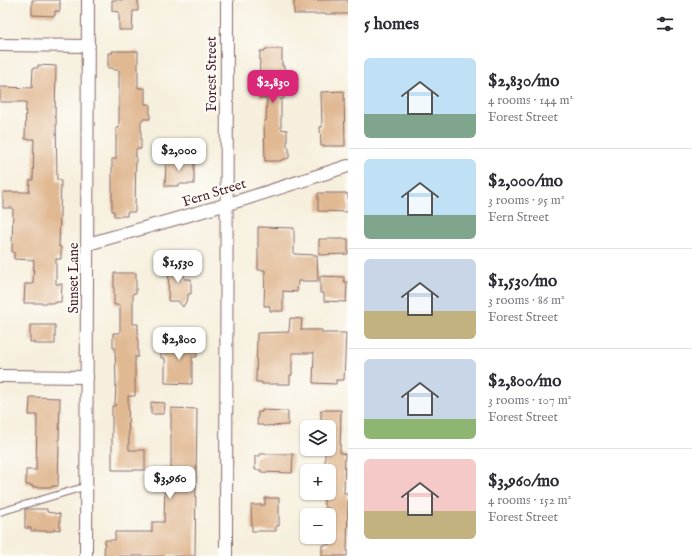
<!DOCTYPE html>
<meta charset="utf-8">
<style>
:root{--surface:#fff;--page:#f2f2f3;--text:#2b2b33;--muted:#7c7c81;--line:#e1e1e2;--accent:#db2777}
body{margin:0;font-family:"IM FELL English",serif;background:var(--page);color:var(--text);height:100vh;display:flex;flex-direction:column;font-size:15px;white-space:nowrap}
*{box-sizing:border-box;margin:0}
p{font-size:13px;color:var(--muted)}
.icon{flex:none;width:22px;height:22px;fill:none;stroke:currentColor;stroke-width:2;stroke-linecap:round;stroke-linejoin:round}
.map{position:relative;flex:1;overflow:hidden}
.panel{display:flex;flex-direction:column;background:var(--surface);width:344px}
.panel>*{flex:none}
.tools{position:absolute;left:300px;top:420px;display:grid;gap:8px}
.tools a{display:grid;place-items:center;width:36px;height:36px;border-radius:6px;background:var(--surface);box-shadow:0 1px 3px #0004;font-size:20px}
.price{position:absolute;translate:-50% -34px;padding:0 9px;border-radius:8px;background:#fff;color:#222;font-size:13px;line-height:26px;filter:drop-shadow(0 1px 2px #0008)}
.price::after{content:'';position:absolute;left:50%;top:24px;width:12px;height:9px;margin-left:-6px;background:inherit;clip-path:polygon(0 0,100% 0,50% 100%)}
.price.active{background:var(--accent);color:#fff}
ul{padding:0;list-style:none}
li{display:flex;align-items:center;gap:12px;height:100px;padding:0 16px}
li+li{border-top:1px solid var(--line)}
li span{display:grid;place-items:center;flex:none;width:112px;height:80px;border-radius:6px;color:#555}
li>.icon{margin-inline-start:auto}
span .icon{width:48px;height:48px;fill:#fffc;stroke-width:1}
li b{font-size:17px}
h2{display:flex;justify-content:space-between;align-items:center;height:48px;padding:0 16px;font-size:17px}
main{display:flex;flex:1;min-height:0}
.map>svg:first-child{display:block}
.building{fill:#e0b892}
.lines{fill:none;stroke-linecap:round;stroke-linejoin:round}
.service-casing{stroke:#866869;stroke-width:8}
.minor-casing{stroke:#866869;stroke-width:14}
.service{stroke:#fff;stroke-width:6}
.minor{stroke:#fff;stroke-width:12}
.labels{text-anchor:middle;stroke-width:4;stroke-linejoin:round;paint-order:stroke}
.street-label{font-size:14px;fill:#4a1f2b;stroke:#fdfcf7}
</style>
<main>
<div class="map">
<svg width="348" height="556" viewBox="0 0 348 556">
<rect width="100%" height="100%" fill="#fdfcf7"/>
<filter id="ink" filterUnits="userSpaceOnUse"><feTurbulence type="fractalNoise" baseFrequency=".025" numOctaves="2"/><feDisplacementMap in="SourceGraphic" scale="8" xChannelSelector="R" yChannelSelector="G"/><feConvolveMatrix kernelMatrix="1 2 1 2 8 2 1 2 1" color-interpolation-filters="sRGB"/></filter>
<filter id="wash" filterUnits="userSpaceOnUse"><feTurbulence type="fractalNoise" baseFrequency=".012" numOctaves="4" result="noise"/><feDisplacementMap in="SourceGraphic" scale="16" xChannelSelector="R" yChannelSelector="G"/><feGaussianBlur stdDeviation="0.9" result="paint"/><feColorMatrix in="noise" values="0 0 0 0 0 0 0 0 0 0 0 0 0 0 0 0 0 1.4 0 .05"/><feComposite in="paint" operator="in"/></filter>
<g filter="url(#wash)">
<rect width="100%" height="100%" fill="#f6efdd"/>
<g id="blocks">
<!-- building -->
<g class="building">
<path d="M32,0H60V11H55V16L32,15Z"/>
<path d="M112,0H138V11H133L132,30H119V12L112,11Z"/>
<rect x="294" y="0" width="54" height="14"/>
<path d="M265,49H282V66H284V99H281V129L287,130V147H289V158L281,160V161H265L264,121H266L267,98H259L260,51H265Z"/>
<path d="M112,51H138V88H145V104H150V119H143V121H141V149H136L135,212H127V216H114V211H112V159H116V128H119V70H113V68H108V53H113Z"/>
<path d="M38,65L56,66L55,117H56L57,180L61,181L59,247H61V259H56V284H62L61,302H56V303H24L25,284H33L34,260L14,259V252H12L13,208H3V192H29L30,180H33L34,139H25L26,102H0V87L32,88L33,68H38Z"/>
<path d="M344,91L345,146H321L320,127H322L321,92Z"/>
<path d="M166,158L194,159V184H179V186H165Z"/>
<path d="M318,193H346V194H348V212L318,211Z"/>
<path d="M258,227L294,228V254L317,255L318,281H298L297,292L283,291V311H270V306H264L265,270H258Z"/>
<path d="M319,239H348V254L319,255Z"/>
<path d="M169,262H184V279H191V294H188V298L183,307L178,301H168Z"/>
<path d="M114,273H136V293H133V324H138V357H135V396H128L129,450H145V470H112V406H115L116,381L115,348H113V333H120V309L119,305H114Z"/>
<path d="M320,276L344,277V282H347L346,302L324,301V293H320Z"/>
<path d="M290,318L302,319L301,330H322V333H346L344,380H336V384L313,383L314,353H292V375H290V384H262V382H256L257,333L289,332Z"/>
<path d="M30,325H55V344H34V342H30Z"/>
<path d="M177,340H197V357H192V384L165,383V358H161V344H169V341Z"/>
<path d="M30,397L60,398L58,486H53V487H32V485H26V470H36L37,415H29Z"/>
<path d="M151,402L165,403L164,414H151Z"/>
<path d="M171,408L197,409L195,556H104L105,540H115V532H152V522H164L165,485H160V469H171Z"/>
<path d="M262,410L288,411V425L263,426V425H257L258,412H262Z"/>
<path d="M321,410H341L340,453L345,454L344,493H348L347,556H322V545H329V508H325L324,504V493H329V471H325V449H329V427H321Z"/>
<path d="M260,454H293L292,473L261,472V470H255V456H260Z"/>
<path d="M265,498H279V526H276V531H252L251,505H265Z"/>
<path d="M25,509H47V512L60,514V530L54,529V531H31V528H25Z"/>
</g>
</g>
</g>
<g filter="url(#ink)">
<use href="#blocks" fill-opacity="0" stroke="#866869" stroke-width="1"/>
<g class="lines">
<defs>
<path id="service" d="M0,512L87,486"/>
<g id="minor">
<path d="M0,45L89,46"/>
<path d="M88,244L245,199L348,166"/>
<path d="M0,376L87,377"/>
<path d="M86,556L88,0"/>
<path d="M226,556L227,0"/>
</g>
</defs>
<!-- service casing -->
<use href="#service" class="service-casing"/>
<!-- minor casing -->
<use href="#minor" class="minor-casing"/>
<!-- service -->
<use href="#service" class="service"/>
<!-- minor -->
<use href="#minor" class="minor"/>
</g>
</g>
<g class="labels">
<!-- street labels -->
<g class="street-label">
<text transform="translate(211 74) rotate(-90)" y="5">Forest Street</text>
<text transform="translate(214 192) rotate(-17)" y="5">Fern Street</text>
<text transform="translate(73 278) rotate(-90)" y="5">Sunset Lane</text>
</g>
</g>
</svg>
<div class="tools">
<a><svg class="icon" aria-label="layers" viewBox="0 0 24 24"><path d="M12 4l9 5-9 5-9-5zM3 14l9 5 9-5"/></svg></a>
<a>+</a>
<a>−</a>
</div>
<b class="price active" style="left:273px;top:104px">$2,830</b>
<b class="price" style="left:179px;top:172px">$2,000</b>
<b class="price" style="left:178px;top:284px">$1,530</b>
<b class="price" style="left:179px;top:361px">$2,800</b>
<b class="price" style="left:170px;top:500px">$3,960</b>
</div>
<section class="panel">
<h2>5 homes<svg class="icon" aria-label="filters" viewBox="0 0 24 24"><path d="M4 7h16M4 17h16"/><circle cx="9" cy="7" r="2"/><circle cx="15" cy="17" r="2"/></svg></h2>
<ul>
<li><span style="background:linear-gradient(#bfe0f5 70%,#7fa58c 0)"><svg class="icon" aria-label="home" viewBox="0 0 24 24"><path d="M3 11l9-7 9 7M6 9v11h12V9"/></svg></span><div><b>$2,830/mo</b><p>4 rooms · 144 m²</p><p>Forest Street</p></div></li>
<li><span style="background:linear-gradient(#bfe0f5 70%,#7fa58c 0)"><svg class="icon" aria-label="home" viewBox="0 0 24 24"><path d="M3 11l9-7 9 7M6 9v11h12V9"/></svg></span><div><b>$2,000/mo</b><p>3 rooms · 95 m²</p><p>Fern Street</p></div></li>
<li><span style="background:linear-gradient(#c9d6e8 65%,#c2b280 0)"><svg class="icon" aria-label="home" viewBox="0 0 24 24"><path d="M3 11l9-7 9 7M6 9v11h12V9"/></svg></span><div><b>$1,530/mo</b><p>3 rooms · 86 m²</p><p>Forest Street</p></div></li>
<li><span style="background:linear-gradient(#c9d6e8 75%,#8fb573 0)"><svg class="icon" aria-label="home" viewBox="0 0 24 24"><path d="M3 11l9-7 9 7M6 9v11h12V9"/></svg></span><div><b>$2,800/mo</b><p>3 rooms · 107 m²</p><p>Forest Street</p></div></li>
<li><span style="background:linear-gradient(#f6c9c9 65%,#c2b280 0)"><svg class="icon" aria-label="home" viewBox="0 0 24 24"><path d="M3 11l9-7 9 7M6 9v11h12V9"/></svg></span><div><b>$3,960/mo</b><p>4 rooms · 152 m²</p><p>Forest Street</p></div></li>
</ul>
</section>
</main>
